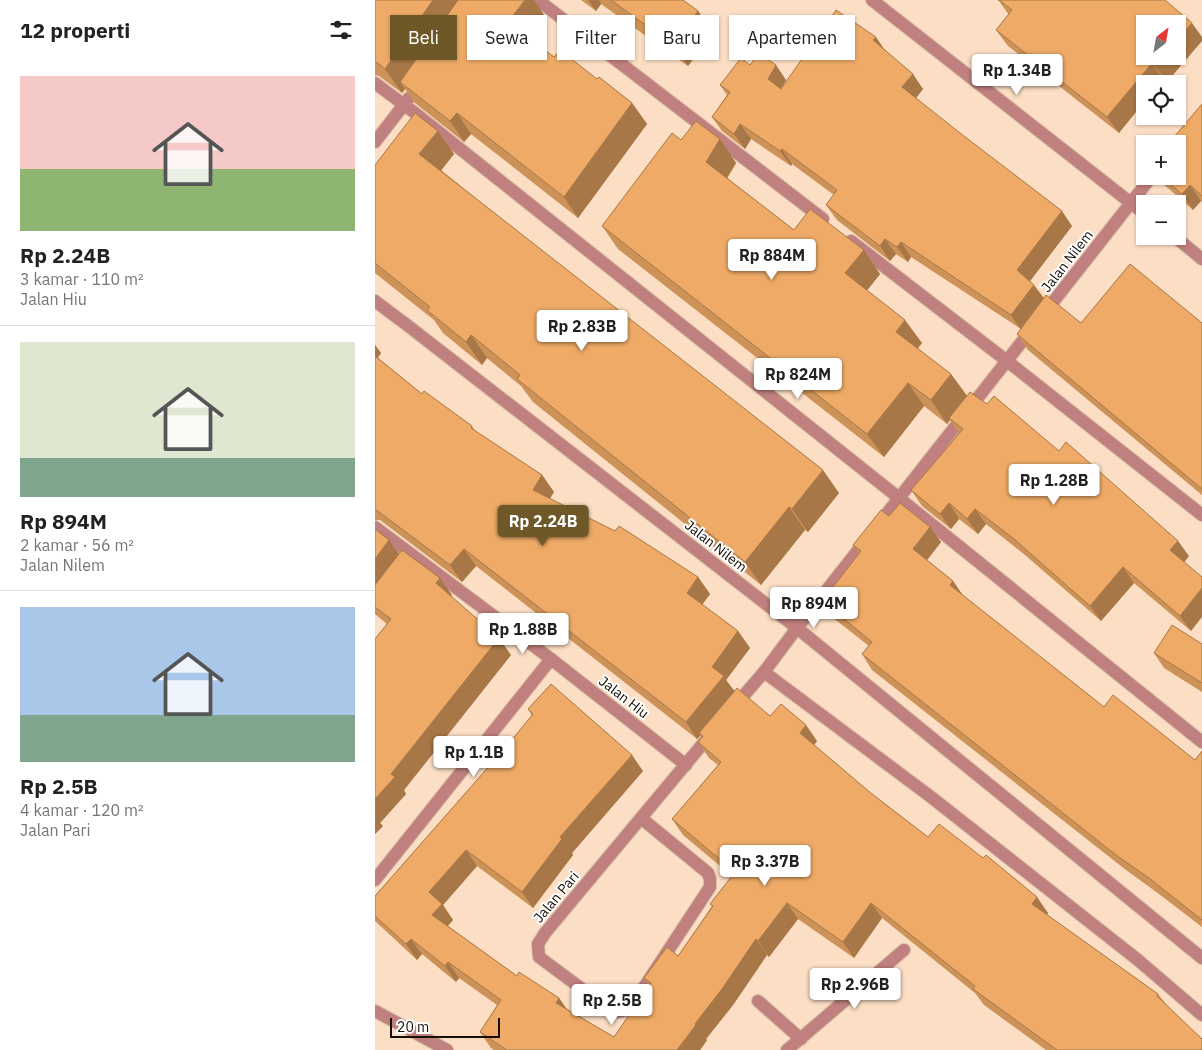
<!DOCTYPE html>
<html lang="id">
<meta charset="utf-8">
<style>
:root{--surface:#fff;--page:#f6f6f6;--text:#222;--muted:#767676;--line:#e0e0e0;--accent:#6e5828}
body{margin:0;font-family:"IBM Plex Sans",sans-serif;background:var(--page);color:var(--text);height:100vh;display:flex;flex-direction:column;font-size:19px;white-space:nowrap}
*{box-sizing:border-box;margin:0}
p{font-size:16px;color:var(--muted)}
.icon{flex:none;width:28px;height:28px;fill:none;stroke:currentColor;stroke-width:2;stroke-linecap:round;stroke-linejoin:round}
.map{position:relative;flex:1;overflow:hidden}
.drawer{display:flex;flex-direction:column;background:var(--surface);width:375px}
.drawer>*{flex:none}
.top-card{position:absolute;left:15px;top:15px;width:475px;height:45px;display:flex;gap:10px}
.needle{width:32px;rotate:31deg}
.buttons{position:absolute;left:761px;top:15px;display:grid;gap:10px}
.buttons a{display:grid;place-items:center;width:50px;height:50px;border-radius:0px;background:var(--surface);box-shadow:0 1px 4px #0004;font-size:25px}
.scale{position:absolute;left:15px;bottom:12px;width:110px;box-sizing:border-box;padding-left:5px;border:2px solid #160d05;border-top:0;font-size:14px;line-height:18px;white-space:nowrap;color:#160d05;-webkit-text-stroke:4px #fff;paint-order:stroke}
.price{position:absolute;translate:-50% -42px;padding:0 11px;border-radius:5px;background:#fff;color:#222;font-size:16px;line-height:32px;filter:drop-shadow(0 1px 2px #0008)}
.price::after{content:'';position:absolute;left:50%;top:30px;width:15px;height:11px;margin-left:-8px;background:inherit;clip-path:polygon(0 0,100% 0,50% 100%)}
.price.selected{background:var(--accent);color:#fff}
ul{padding:0;list-style:none}
li{display:grid;align-content:center;gap:10px;height:265px;padding:0 20px}
li+li{border-top:1px solid var(--line)}
li span{display:grid;place-items:center;height:155px;border-radius:0px;color:#555}
li>.icon{margin-inline-start:auto}
span .icon{width:90px;height:90px;fill:#fffc;stroke-width:1}
li b{font-size:21px}
h2{display:flex;justify-content:space-between;align-items:center;height:60px;padding:0 20px;font-size:21px}
.chip{padding:0 18px;border-radius:0px;background:var(--surface);box-shadow:0 1px 4px #0004;font-size:18px;line-height:45px}
.chip.selected{background:var(--accent);color:#fff}
main{display:flex;flex:1;min-height:0}
.map>svg:first-child{display:block}
.lines{fill:none;stroke-linecap:round;stroke-linejoin:round}
.street-casing{stroke:#d6bda5;stroke-width:14}
.street{stroke:#c0807f;stroke-width:12}
.wall{fill:#cd9258}
.shaded-wall{fill:#a77747}
.building{fill:#ea6;stroke:#a77747}
.labels{text-anchor:middle;stroke-width:4;stroke-linejoin:round;paint-order:stroke}
.street-label{font-size:14px;fill:#160d05;stroke:#fff}
</style>
<main>
<section class="drawer">
<h2>12 properti<svg class="icon" aria-label="filters" viewBox="0 0 24 24"><path d="M4 7h16M4 17h16"/><circle cx="9" cy="7" r="2"/><circle cx="15" cy="17" r="2"/></svg></h2>
<ul>
<li><span style="background:linear-gradient(#f6c9c9 60%,#8fb573 0)"><svg class="icon" aria-label="home" viewBox="0 0 24 24"><path d="M3 11l9-7 9 7M6 9v11h12V9"/></svg></span><div><b>Rp 2.24B</b><p>3 kamar · 110 m²</p><p>Jalan Hiu</p></div></li>
<li><span style="background:linear-gradient(#dfe7d0 75%,#7fa58c 0)"><svg class="icon" aria-label="home" viewBox="0 0 24 24"><path d="M3 11l9-7 9 7M6 9v11h12V9"/></svg></span><div><b>Rp 894M</b><p>2 kamar · 56 m²</p><p>Jalan Nilem</p></div></li>
<li><span style="background:linear-gradient(#a9c7e8 70%,#7fa58c 0)"><svg class="icon" aria-label="home" viewBox="0 0 24 24"><path d="M3 11l9-7 9 7M6 9v11h12V9"/></svg></span><div><b>Rp 2.5B</b><p>4 kamar · 120 m²</p><p>Jalan Pari</p></div></li>
</ul>
</section>
<div class="map">
<svg width="827" height="1050" viewBox="0 0 827 1050">
<rect width="100%" height="100%" fill="#fbdec3"/>
<g class="lines">
<defs>
<g id="street">
<path d="M163,0L448,219"/>
<path d="M497,0L770,214"/>
<path d="M0,83L40,113L524,498L827,742"/>
<path d="M0,142L34,98"/>
<path d="M799,236L827,259"/>
<path d="M476,241L632,361L827,515"/>
<path d="M0,301L32,325L422,628L777,176"/>
<path d="M0,527L176,659L311,765"/>
<path d="M358,708L389,672"/>
<path d="M266,818L333,873L335,879V887L256,1007L247,1011L238,1012L164,957L163,944L170,933L336,734"/>
<path d="M0,880L176,659"/>
<path d="M827,958L422,628L389,672L556,797L763,960L827,1015"/>
<path d="M383,1001L426,1039"/>
<path d="M0,1011L72,1050"/>
<path d="M412,1050L529,950"/>
</g>
</defs>
<!-- street casing -->
<use href="#street" class="street-casing"/>
<!-- street -->
<use href="#street" class="street"/>
</g>
<!-- wall -->
<g class="wall">
<path d="M0,0H159L169,15L152,37L179,57L222,79L257,103L272,124L203,218L96,134L89,142L40,103L30,89L27,93L4,76L0,75Z"/>
<path d="M206,0H308L323,11L338,32L313,66L226,4L221,11Z"/>
<path d="M622,0H790L792,82L788,79L784,84H770L744,133L633,46L621,30L634,15L624,1Z"/>
<path d="M509,49L548,89L541,98L697,226L655,281L669,298L706,323H827V495L653,350L642,334L646,329L536,257L533,262L521,254L515,261L462,220L451,205L459,195L417,164L416,166L376,139L370,149L347,131L337,117L352,95L345,85L375,65L411,80L406,89Z"/>
<path d="M827,104V202L826,201L818,210L786,182L782,176H802Z"/>
<path d="M63,131L79,154L66,170L464,493L433,532L430,530L386,585L158,402L146,386L112,358L107,365L68,333L59,320L0,273V165Z"/>
<path d="M345,139L361,163L352,178L419,230L505,274L492,290L547,343L543,348L592,396L612,404L684,451L814,556L809,562L816,631L759,583L726,621L650,555L611,524L603,534L584,519L576,529L547,506L536,490L584,433L575,420L572,424L549,406L509,457L243,249L227,226L306,140Z"/>
<path d="M0,345L6,353L3,358L47,394L97,426L101,432L167,475L179,492L175,499L323,577L335,594L327,605L363,631L375,648L351,680L359,691L395,716L442,741L439,745L497,794L553,837L673,913L672,915L783,994L827,1050H671L609,1005L600,993L507,918L479,958L423,919L394,957L392,955L358,1005L331,1039L332,1040L325,1050H119L116,1048L105,1032L122,1005L84,978L81,982L47,954L42,960L0,921V896L131,747L157,716L153,709L268,771L197,853L198,855L158,908L102,866L68,905L78,920L73,926L142,976L184,998L192,1009L239,1037L274,986L269,978L303,956L337,906L335,904L357,876L308,835L297,819L343,765L334,758L323,742L327,737L326,735L322,739L101,566L87,582L5,520H0Z"/>
<path d="M514,516L566,542L552,560L578,581L588,596L729,707L820,760L827,751V927L784,894L751,870L497,670L487,654L494,646L457,617L447,601L484,554L478,545Z"/>
<path d="M0,529L14,540L24,554L77,595L76,596L136,655L29,790L31,794L5,823L8,826L0,834V639L12,624L0,614Z"/>
<path d="M827,644V692L789,668L779,653Z"/>
</g>
<!-- shaded-wall -->
<g class="shaded-wall">
<path d="M58,0H93L25,82L30,89L27,93L10,69Z"/>
<path d="M150,0H159L169,15L147,43L133,22Z"/>
<path d="M213,0H224L226,4L221,11Z"/>
<path d="M323,11L338,32L313,66L298,45Z"/>
<path d="M817,23L827,37V41L792,82L780,66L788,56H802V40Z"/>
<path d="M501,37L511,52L498,40Z"/>
<path d="M777,63L788,79L784,84H770V101L744,133L732,117Z"/>
<path d="M401,65L411,80L403,93L393,79Z"/>
<path d="M538,74L548,89L538,102L527,87Z"/>
<path d="M257,103L272,124L203,218L189,197Z"/>
<path d="M82,113L96,134L89,142L75,121Z"/>
<path d="M365,124L376,139L370,149L359,134Z"/>
<path d="M63,131L79,154L61,177L44,154Z"/>
<path d="M345,139L361,163L348,185L331,162Z"/>
<path d="M407,149L417,164L416,166L405,151Z"/>
<path d="M815,185L826,201L818,210L807,194Z"/>
<path d="M687,211L697,226L652,285L642,270Z"/>
<path d="M510,239L521,254L515,261L505,246Z"/>
<path d="M526,242L536,257L533,262L522,247Z"/>
<path d="M489,250L505,274L487,297L470,273Z"/>
<path d="M659,285L670,300L646,330L636,315Z"/>
<path d="M530,320L547,343L537,355L521,332Z"/>
<path d="M96,335L112,358L107,365L91,342Z"/>
<path d="M0,345L6,353L0,361Z"/>
<path d="M576,374L593,397L574,418L575,420L572,424L556,400Z"/>
<path d="M533,383L549,406L509,457L492,434Z"/>
<path d="M448,470L464,493L433,532L417,509Z"/>
<path d="M167,475L179,492L169,507L158,490Z"/>
<path d="M574,503L584,519L576,529L565,514Z"/>
<path d="M414,507L430,530L386,585L370,562Z"/>
<path d="M600,509L611,524L603,534L592,519Z"/>
<path d="M555,527L566,542L549,564L538,549Z"/>
<path d="M14,540L26,557L0,591V559Z"/>
<path d="M803,541L814,556L806,566L795,550Z"/>
<path d="M89,549L101,566L87,582L75,565Z"/>
<path d="M748,567L759,583L726,621L715,606Z"/>
<path d="M323,577L335,594L323,610L312,593Z"/>
<path d="M65,578L77,595L73,600L61,583Z"/>
<path d="M578,581L589,597L575,585Z"/>
<path d="M827,588V617L816,631L805,616Z"/>
<path d="M363,631L375,648L351,680L361,693L324,733L326,735L322,739L311,722L337,667Z"/>
<path d="M124,638L136,655L29,790L31,794L5,823L8,826L0,834V799L16,774Z"/>
<path d="M431,725L442,741L436,749L425,733Z"/>
<path d="M257,755L268,771L197,853L198,855L158,908L147,892L185,837Z"/>
<path d="M91,850L102,866L68,905L78,920L68,930L57,915L54,892Z"/>
<path d="M662,897L673,913L668,920L657,904Z"/>
<path d="M412,903L423,919L394,957L383,941Z"/>
<path d="M496,903L507,918L479,958L468,942Z"/>
<path d="M36,939L47,954L42,960L31,944Z"/>
<path d="M381,939L392,955L358,1005L331,1039L332,1040L325,1050H302L320,1024Z"/>
<path d="M73,962L84,978L81,982L70,966Z"/>
<path d="M184,998L195,1014L181,1003Z"/>
</g>
<!-- building -->
<g class="building">
<path d="M0,0H58L10,69L0,61Z"/>
<path d="M83,0H150L133,22L179,57L185,50L222,79L224,77L257,103L189,197L82,113L75,121L25,82Z"/>
<path d="M236,0H308L323,11L298,45Z"/>
<path d="M624,0H790L817,23L802,40V24H770V56H788L780,66L777,63L732,117L621,30L637,10Z"/>
<path d="M461,10L501,37L498,40L538,74L527,87L585,133L687,211L642,270L659,285L636,315L526,242L522,247L510,239L505,246L451,205L462,190L407,149L405,151L365,124L359,134L337,117L355,92L345,85L366,58L375,65L384,53L401,65L393,79L406,89Z"/>
<path d="M827,104V196L815,185L807,194L786,176H802V144H793Z"/>
<path d="M40,113L63,131L44,154L448,470L417,509L414,507L370,562L142,379L145,375L96,335L91,342L52,310L55,307L0,263V165Z"/>
<path d="M321,121L345,139L331,162L419,230L435,209L489,250L470,273L530,320L521,332L576,374L556,400L533,383L492,434L227,226L297,133L306,140Z"/>
<path d="M755,264L827,323V489L642,334L671,295L706,323Z"/>
<path d="M0,356L47,394L49,391L97,426L96,428L167,475L158,490L240,531L244,526L323,577L312,593L363,631L337,667L349,676L311,722L89,549L75,565L0,509Z"/>
<path d="M595,392L612,404L619,396L684,451L691,442L803,541L795,550L827,577V588L805,616L748,567L715,606L639,539L600,509L592,519L574,503L565,514L536,490L588,429L574,418Z"/>
<path d="M525,503L555,527L538,549L578,581L575,585L729,707L738,695L820,760L827,751V920L774,878L741,855L487,654L497,642L447,601L486,551L478,545L506,510L514,516Z"/>
<path d="M0,529L14,540L0,559Z"/>
<path d="M27,550L65,578L61,583L124,638L16,774L20,777L0,799V639L16,619L0,607V585Z"/>
<path d="M797,625L827,644V683L779,653Z"/>
<path d="M176,684L257,755L185,837L187,839L147,892L91,850L54,892L67,904L57,915L142,976L144,972L184,998L181,1003L239,1037L276,983L269,978L292,947L303,956L338,906L335,904L360,872L297,819L346,762L323,742L328,736L324,733L362,688L395,716L406,704L431,725L425,733L497,794L553,837L564,824L608,858L611,855L662,897L657,904L783,994L782,996L827,1039V1050H682L598,989L600,986L496,903L468,942L412,903L383,941L381,939L347,989L320,1024L321,1025L302,1050H132L105,1032L126,1000L73,962L70,966L36,939L31,944L0,916V896L131,747L158,714L153,709Z"/>
</g>
<g class="labels">
<!-- street labels -->
<g class="street-label">
<text transform="translate(692 261) rotate(-52)" y="5">Jalan Nilem</text>
<text transform="translate(341 546) rotate(38)" y="5">Jalan Nilem</text>
<text transform="translate(249 697) rotate(38)" y="5">Jalan Hiu</text>
<text transform="translate(181 897) rotate(-50)" y="5">Jalan Pari</text>
</g>
</g>
</svg>
<div class="buttons">
<a><svg class="needle" viewBox="-14 -14 28 28"><path d="M0-13l5 13h-10z" fill="#e53935"/><path d="M0 13l5-13h-10z" fill="#767676"/></svg></a>
<a><svg class="icon" aria-label="locate" viewBox="0 0 24 24"><circle cx="12" cy="12" r="6"/><path d="M12 2v4M12 18v4M2 12h4M18 12h4"/></svg></a>
<a>+</a>
<a>−</a>
</div>
<div class="scale">20 m</div>
<b class="price" style="left:642px;top:96px">Rp 1.34B</b>
<b class="price" style="left:397px;top:281px">Rp 884M</b>
<b class="price" style="left:207px;top:352px">Rp 2.83B</b>
<b class="price" style="left:423px;top:400px">Rp 824M</b>
<b class="price" style="left:679px;top:506px">Rp 1.28B</b>
<b class="price selected" style="left:168px;top:547px">Rp 2.24B</b>
<b class="price" style="left:439px;top:629px">Rp 894M</b>
<b class="price" style="left:148px;top:655px">Rp 1.88B</b>
<b class="price" style="left:99px;top:778px">Rp 1.1B</b>
<b class="price" style="left:390px;top:887px">Rp 3.37B</b>
<b class="price" style="left:480px;top:1010px">Rp 2.96B</b>
<b class="price" style="left:237px;top:1026px">Rp 2.5B</b>
<div class="top-card">
<a class="chip selected">Beli</a>
<a class="chip">Sewa</a>
<a class="chip">Filter</a>
<a class="chip">Baru</a>
<a class="chip">Apartemen</a>
</div>
</div>
</main>
